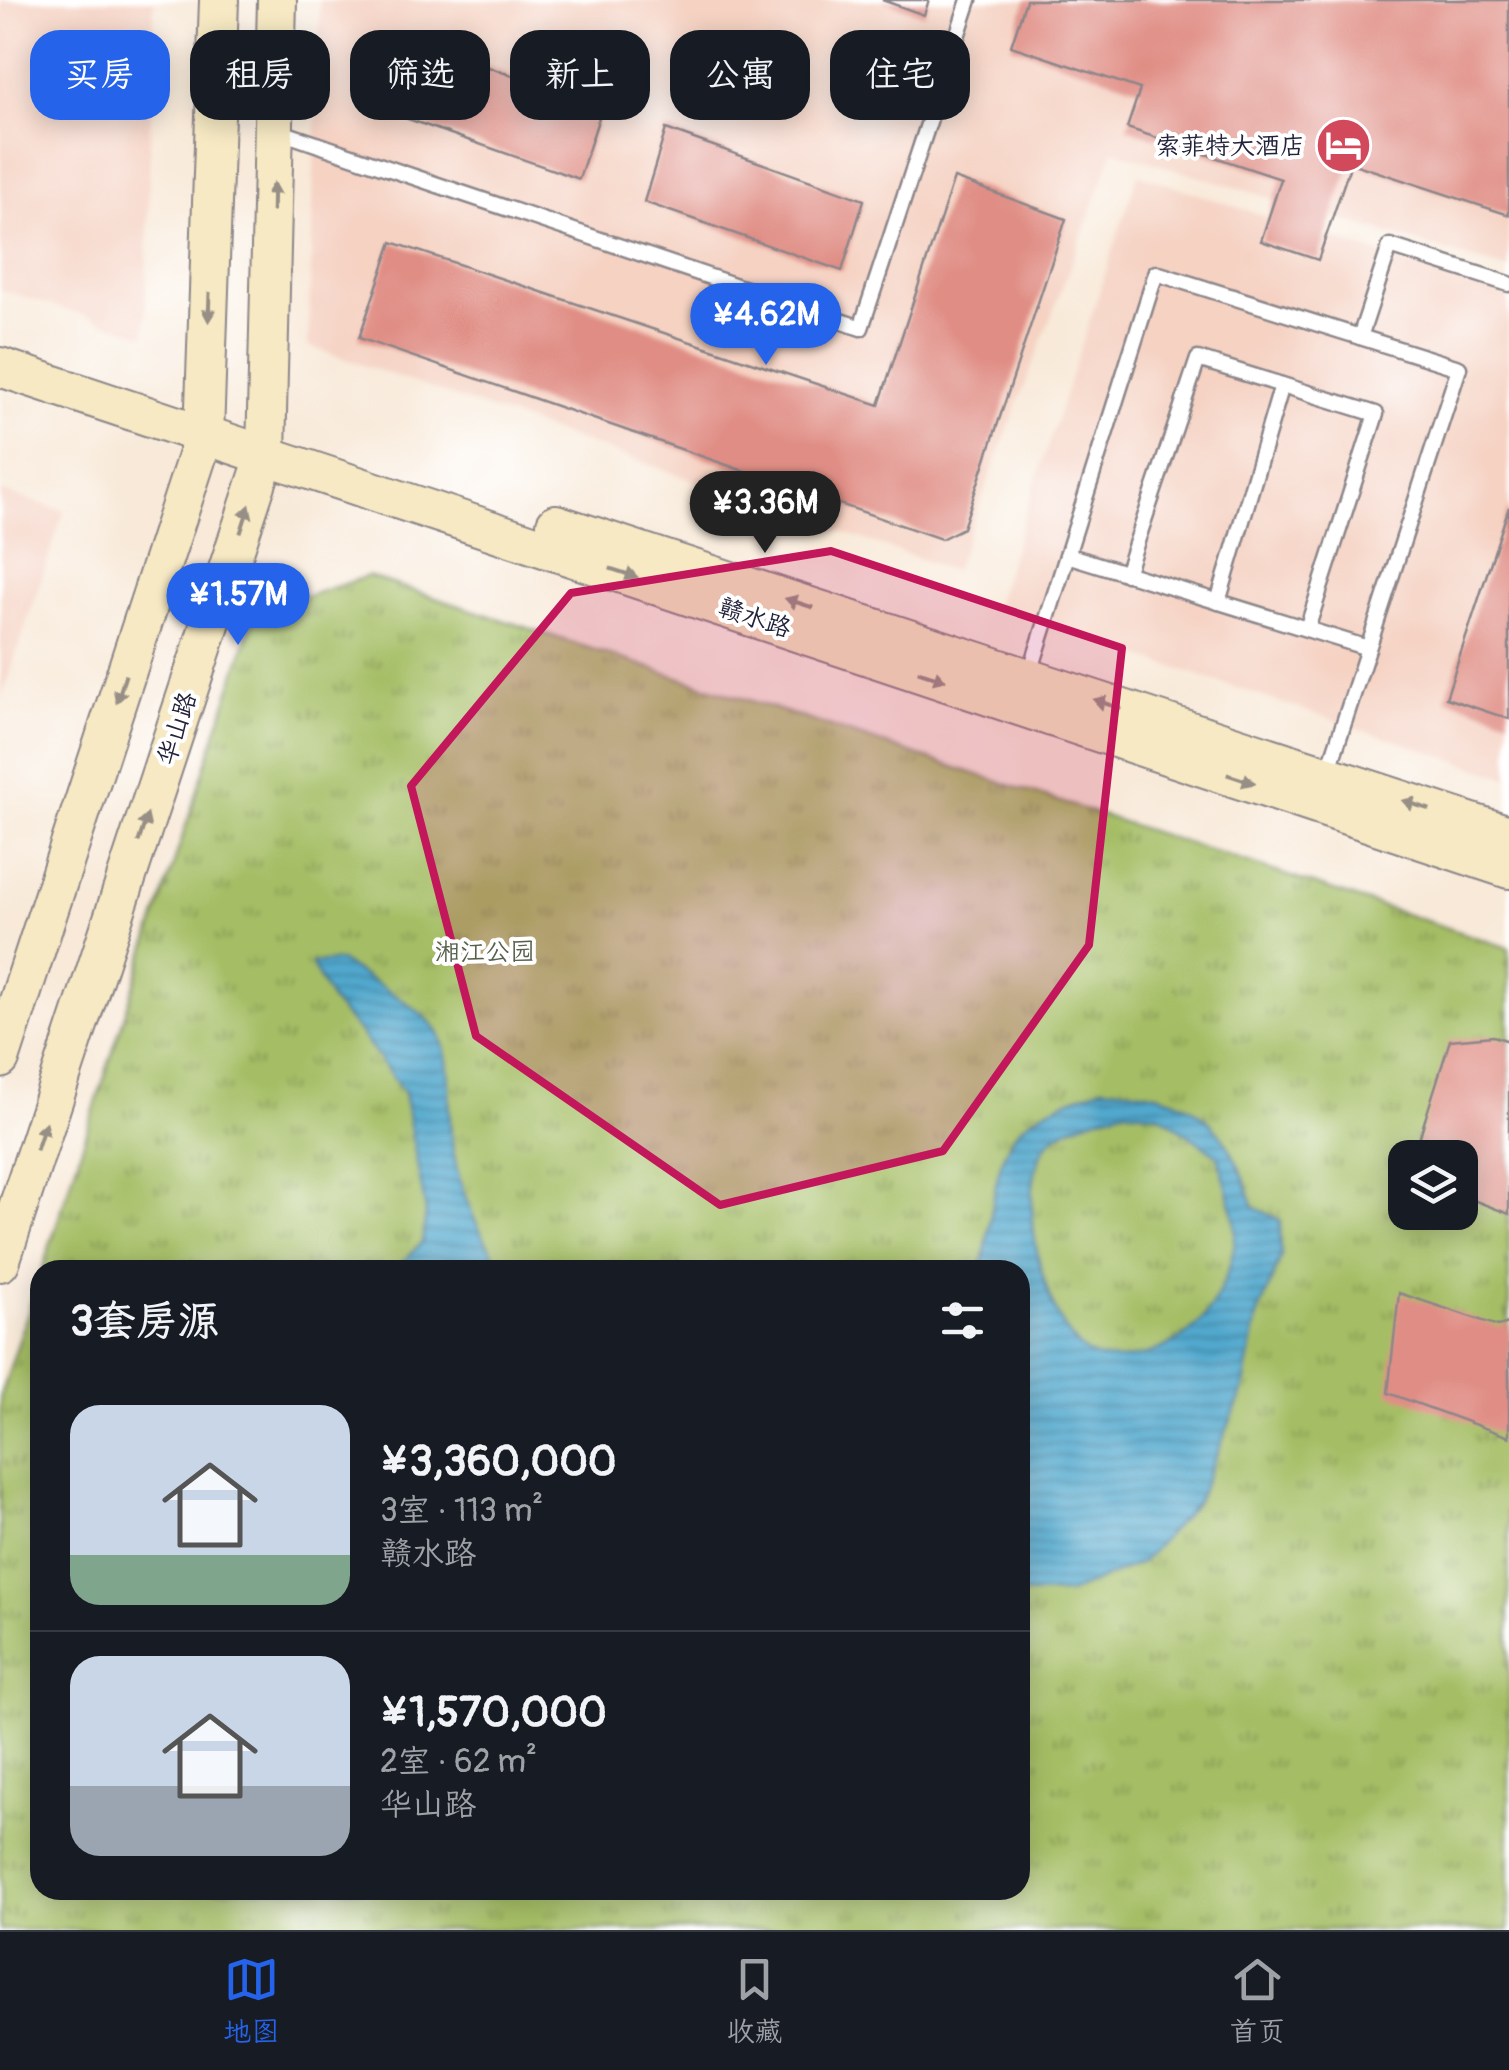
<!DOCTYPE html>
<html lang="zh">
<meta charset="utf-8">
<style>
:root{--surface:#171b24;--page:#20242c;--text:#f1f3f6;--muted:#9ea1a6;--line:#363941;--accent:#2563eb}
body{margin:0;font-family:Pangolin,"LXGW WenKai TC",sans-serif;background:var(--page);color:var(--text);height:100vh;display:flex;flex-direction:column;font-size:38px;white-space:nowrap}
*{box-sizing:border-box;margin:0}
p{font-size:32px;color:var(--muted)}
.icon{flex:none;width:55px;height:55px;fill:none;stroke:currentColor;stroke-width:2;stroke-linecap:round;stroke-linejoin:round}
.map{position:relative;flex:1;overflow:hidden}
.panel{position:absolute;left:30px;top:1260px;width:1000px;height:640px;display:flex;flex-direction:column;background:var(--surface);border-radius:30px;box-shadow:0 5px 25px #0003}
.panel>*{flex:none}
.banner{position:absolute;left:30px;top:30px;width:1000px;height:90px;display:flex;gap:20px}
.controls{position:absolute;left:1388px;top:1140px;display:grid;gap:20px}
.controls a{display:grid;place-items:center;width:90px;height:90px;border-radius:20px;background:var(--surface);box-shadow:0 5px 25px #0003;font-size:50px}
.price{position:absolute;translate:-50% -85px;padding:0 22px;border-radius:35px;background:var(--accent);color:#fff;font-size:32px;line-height:65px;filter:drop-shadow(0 2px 5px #0008)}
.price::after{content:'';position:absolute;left:50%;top:60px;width:30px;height:22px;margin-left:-15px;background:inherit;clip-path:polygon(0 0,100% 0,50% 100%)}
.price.active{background:#222;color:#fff}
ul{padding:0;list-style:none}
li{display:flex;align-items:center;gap:30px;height:250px;padding:0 40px}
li+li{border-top:2px solid var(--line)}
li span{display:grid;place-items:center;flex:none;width:280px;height:200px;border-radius:30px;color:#555}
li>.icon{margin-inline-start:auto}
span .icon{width:120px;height:120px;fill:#fffc;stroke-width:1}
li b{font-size:42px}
h2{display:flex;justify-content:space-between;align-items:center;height:120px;padding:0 40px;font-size:42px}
.chip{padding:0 35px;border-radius:30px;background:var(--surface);box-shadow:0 5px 25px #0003;font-size:35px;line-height:90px}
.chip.active{background:var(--accent);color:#fff}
.dock{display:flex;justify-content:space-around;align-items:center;height:140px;border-top:2px solid var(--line);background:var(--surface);font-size:28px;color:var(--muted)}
.dock a{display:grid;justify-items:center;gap:5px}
.dock .active{color:var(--accent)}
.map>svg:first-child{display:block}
.built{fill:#f5d2c2}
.park{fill:url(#park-tufts);stroke:#647050;stroke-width:2.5;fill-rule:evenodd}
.water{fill:url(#water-rules);stroke:#3a6584;stroke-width:2.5;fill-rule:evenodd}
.building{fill:#e08e85}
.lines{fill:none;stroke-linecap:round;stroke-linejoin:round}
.lane-casing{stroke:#8d868a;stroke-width:19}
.secondary-casing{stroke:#8d868a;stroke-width:42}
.lane{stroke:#fff;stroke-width:14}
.secondary{stroke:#f6e9c3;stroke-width:38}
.oneway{fill:#978f86}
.marked{fill:#c2185b;fill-opacity:0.2;stroke:#c2185b;stroke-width:8;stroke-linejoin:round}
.labels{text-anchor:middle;stroke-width:8;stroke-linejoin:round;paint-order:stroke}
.poi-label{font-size:25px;fill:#22223b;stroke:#fff;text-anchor:end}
.street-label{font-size:25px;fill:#22223b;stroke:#fff}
.park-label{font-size:25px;fill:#56604c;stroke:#fff}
</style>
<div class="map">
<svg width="1509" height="1930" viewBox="0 0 1509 1930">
<defs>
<pattern id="park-tufts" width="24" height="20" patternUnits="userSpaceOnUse" patternTransform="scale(2.5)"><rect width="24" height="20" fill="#a5be65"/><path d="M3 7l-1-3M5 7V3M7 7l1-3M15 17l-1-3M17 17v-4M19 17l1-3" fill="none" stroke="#869a54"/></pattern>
<pattern id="water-rules" width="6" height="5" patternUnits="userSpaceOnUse" patternTransform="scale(2.5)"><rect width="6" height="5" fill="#51a8cd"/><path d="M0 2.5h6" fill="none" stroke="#4388a8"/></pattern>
</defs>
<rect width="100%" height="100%" fill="#fff"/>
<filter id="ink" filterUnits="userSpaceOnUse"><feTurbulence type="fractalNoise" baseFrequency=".01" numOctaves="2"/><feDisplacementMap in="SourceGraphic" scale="20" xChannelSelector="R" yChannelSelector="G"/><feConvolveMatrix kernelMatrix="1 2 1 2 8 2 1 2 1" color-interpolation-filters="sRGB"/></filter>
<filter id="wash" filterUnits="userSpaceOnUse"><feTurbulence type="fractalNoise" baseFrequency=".0048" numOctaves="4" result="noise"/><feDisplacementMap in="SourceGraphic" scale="40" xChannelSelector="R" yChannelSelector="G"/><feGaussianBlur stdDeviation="2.25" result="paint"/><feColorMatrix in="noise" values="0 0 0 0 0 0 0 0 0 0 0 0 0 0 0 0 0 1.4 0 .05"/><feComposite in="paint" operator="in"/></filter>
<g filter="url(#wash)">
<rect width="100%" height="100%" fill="#f8e9d8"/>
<!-- built -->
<g class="built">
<path d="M0,0H154L145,335L0,289Z"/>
<path d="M320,0H1509V270L1114,151L954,571L308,346Z"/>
<path d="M1138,174L1509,297V778L994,608Z"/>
<path d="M0,491L64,511L0,702Z"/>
</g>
<!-- park -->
<path class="park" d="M368,576L1509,948V1930H0V1398L40,1275V1890H1020V1270H42L255,613ZM1405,1158H1460V1212H1405Z"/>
<!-- water -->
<g class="water">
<path d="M340,961C367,980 425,1007 439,1034C454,1064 447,1102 451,1134C456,1184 476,1230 504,1270H395L422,1242L426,1212L404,1093L362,1035L331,1001L311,963Z"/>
<path d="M1102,1087C1196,1091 1226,1120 1254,1207L1280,1220L1281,1257L1257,1317L1243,1391L1197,1502L1141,1563L1069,1593L1020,1594V1270H981C993,1230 990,1151 1025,1124C1048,1106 1075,1097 1102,1087ZM1123,1110L1159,1114L1218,1156C1224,1180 1237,1213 1235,1238C1233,1265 1218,1301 1200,1322C1177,1348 1113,1375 1083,1350C1041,1315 1014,1189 1047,1144C1060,1126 1102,1116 1123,1110Z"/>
</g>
<g id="blocks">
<!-- building -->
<g class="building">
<path d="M882,0H929L924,15Z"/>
<path d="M1026,0H1509V215L1351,163L1318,260L1261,241L1281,179L1127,128L1140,89L1011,46Z"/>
<path d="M405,37L602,108L579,179L382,110Z"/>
<path d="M666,129L864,200L842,271L644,202Z"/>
<path d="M954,178L1066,219L963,528L941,539L359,338L392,242L879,405Z"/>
<path d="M1509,507V719L1446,698Z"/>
<path d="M1493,1036L1509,1041V1214L1460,1195V1158H1413L1450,1040Z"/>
<path d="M1399,1293L1498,1326L1509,1323V1437L1388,1393Z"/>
</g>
</g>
</g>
<g filter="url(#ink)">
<use href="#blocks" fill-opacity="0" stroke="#8d868a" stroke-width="2.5"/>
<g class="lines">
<defs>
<g id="lane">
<path d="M275,130L861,328L969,0"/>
<path d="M1360,337L1390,246L1509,284"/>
<path d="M1067,555L1368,648"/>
<path d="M1126,574L1198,359L1376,414L1307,629"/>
<path d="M1218,602L1282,385"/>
<path d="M1029,676L1156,273L1459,368L1327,775"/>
</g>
<g id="secondary">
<path d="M0,367L1509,869"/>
<path d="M556,524L1509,835"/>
<path d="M0,1059L204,435L219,0"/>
<path d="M0,1262L266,454L277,0"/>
</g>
</defs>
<!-- lane casing -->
<use href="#lane" class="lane-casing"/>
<!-- secondary casing -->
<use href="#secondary" class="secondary-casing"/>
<!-- lane -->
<use href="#lane" class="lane"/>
<!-- secondary -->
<use href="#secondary" class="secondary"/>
</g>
<!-- one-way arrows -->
<defs><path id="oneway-solid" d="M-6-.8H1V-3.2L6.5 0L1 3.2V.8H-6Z" transform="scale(2.5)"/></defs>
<g class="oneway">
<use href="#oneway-solid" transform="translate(273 197) rotate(-89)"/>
<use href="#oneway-solid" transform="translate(209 307) rotate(92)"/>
<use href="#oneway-solid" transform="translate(245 519) rotate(-72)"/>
<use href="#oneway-solid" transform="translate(624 573) rotate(18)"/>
<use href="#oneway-solid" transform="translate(799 603) rotate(-162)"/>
<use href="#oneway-solid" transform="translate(932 676) rotate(18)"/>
<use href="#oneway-solid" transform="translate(121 689) rotate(108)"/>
<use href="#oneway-solid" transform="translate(1107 704) rotate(-162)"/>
<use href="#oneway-solid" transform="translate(1241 779) rotate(18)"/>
<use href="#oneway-solid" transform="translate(1416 805) rotate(-162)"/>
<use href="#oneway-solid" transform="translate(143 828) rotate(-72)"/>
<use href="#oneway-solid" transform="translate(41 1136) rotate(-72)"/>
</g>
</g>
<!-- marked area -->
<path class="marked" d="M831,551L1122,648L1089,945L943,1151L720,1205L476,1036L411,786L571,593Z"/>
<!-- icons -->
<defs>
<symbol id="hotel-disc" viewBox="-11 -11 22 22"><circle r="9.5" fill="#d1495b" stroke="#fff"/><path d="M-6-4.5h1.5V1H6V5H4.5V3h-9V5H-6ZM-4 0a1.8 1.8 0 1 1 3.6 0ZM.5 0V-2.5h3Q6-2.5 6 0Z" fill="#fff"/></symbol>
</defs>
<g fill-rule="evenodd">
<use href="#hotel-disc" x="1312" y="114" width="63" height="63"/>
</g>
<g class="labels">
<!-- poi labels -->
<g class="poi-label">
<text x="1305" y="154">索菲特大酒店</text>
</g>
<!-- street labels -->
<g class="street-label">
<text transform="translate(755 617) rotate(18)" y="9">赣水路</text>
<text transform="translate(176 728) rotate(-72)" y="9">华山路</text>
</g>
<!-- park labels -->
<g class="park-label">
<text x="485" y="960">湘江公园</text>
</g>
</g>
</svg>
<div class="controls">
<a><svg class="icon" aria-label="layers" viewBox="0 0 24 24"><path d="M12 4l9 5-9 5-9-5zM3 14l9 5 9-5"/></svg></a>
</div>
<b class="price" style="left:766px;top:368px">¥4.62M</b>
<b class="price active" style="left:765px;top:556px">¥3.36M</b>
<b class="price" style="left:238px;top:648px">¥1.57M</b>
<div class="banner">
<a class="chip active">买房</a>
<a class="chip">租房</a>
<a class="chip">筛选</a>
<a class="chip">新上</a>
<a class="chip">公寓</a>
<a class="chip">住宅</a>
</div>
<section class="panel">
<h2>3套房源<svg class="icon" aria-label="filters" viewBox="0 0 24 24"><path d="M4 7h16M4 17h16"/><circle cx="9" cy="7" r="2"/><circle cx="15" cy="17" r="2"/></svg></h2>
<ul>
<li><span style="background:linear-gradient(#c9d6e8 75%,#7fa58c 0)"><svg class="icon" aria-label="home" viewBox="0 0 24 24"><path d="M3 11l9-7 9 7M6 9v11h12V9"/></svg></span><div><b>¥3,360,000</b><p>3室 · 113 m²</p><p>赣水路</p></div></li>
<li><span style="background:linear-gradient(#c9d6e8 65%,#9aa5b1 0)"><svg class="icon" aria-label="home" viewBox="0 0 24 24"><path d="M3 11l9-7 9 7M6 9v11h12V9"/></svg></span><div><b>¥1,570,000</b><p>2室 · 62 m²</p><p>华山路</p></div></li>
</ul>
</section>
</div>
<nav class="dock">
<a class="active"><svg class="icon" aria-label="map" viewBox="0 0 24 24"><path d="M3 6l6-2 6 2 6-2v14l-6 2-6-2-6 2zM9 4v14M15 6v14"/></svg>地图</a>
<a><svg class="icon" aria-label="saved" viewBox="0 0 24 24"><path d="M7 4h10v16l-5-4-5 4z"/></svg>收藏</a>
<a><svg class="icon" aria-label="home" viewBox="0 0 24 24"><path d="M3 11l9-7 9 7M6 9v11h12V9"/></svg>首页</a>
</nav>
